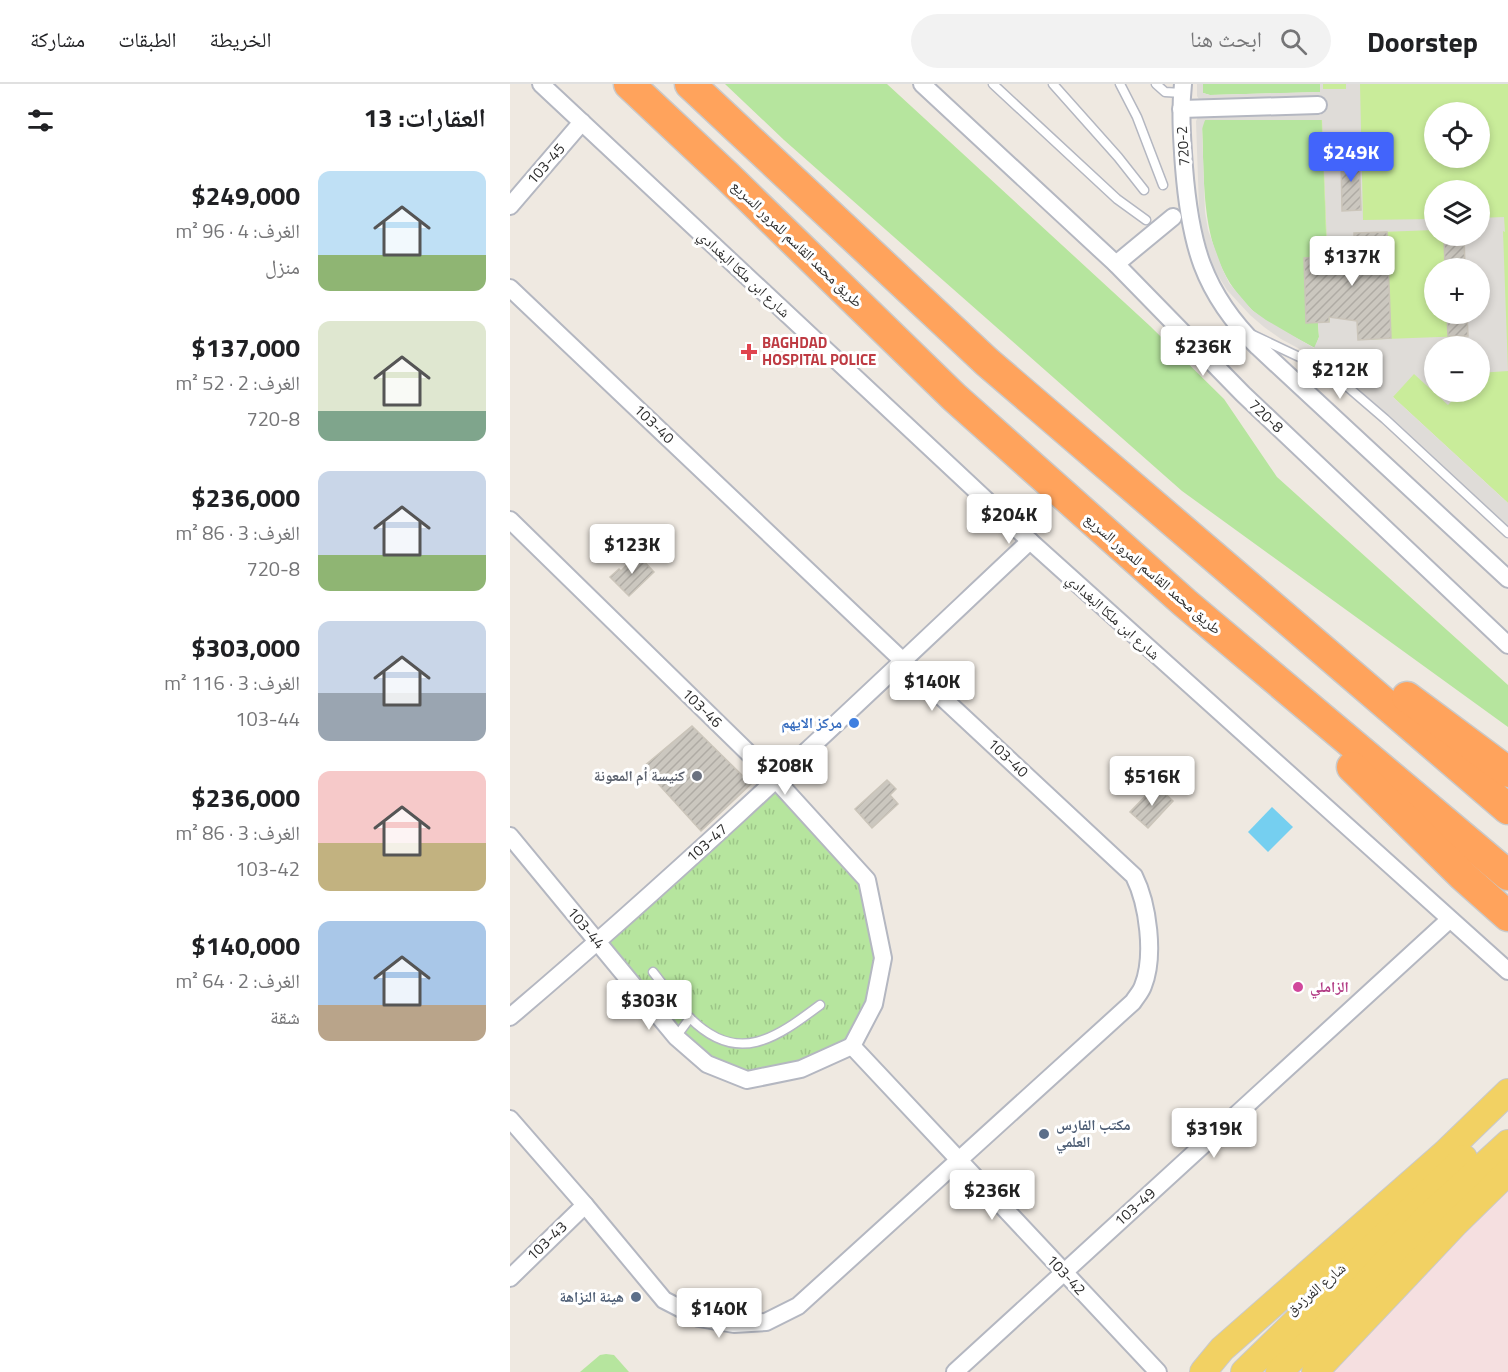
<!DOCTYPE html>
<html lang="ar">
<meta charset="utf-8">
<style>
:root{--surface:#fff;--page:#f2f2f2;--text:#202124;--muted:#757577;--line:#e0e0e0;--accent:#4264fb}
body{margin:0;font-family:"Titillium Web","Noto Naskh Arabic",sans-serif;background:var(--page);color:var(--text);direction:rtl;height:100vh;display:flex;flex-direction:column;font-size:22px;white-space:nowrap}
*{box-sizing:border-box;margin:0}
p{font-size:20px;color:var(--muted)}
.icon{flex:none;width:33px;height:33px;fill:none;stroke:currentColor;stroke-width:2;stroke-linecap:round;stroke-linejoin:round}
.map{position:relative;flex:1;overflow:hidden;direction:ltr}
.drawer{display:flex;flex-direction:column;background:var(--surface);width:510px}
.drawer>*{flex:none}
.fabs{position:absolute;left:914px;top:18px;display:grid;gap:12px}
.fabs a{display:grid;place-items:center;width:66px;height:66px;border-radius:50%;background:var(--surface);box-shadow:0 3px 9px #0003;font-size:30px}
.price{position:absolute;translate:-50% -51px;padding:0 14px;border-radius:6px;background:#fff;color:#222;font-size:20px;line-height:39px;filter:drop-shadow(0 2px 3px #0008)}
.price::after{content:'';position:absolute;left:50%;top:36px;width:18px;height:14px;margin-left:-9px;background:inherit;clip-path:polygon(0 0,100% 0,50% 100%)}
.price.selected{background:var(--accent);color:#fff}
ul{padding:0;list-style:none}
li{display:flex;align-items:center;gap:18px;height:150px;padding:0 24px}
li span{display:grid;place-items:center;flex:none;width:168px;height:120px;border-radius:12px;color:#555}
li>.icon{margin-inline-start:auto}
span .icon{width:72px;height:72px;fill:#fffc;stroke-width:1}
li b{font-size:26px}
h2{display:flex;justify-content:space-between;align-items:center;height:72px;padding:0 24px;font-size:26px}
header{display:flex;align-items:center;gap:36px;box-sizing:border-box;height:84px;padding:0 30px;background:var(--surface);border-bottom:2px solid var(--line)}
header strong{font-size:28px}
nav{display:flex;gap:33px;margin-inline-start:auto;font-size:21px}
.search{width:420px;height:54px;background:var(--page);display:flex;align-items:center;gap:15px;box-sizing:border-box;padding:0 21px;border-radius:33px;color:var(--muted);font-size:22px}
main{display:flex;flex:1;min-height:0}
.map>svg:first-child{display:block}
.medical{fill:#f5dfe0}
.grass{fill:#b6e59e}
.park{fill:url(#park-tufts)}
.pitch{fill:#c9ec9a;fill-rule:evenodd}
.plaza{fill:#dfdcd8;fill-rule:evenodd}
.water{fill:#75cff0}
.building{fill:url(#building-hatch);stroke:#cbc5ba;stroke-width:1.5}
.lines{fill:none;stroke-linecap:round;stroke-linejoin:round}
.lane-casing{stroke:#b4b7c1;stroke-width:11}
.street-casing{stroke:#b4b7c1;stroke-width:20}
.primary-casing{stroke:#c9c9c9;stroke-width:28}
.highway-casing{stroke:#c9c9c9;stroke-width:33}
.lane{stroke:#fff;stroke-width:8}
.street{stroke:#fff;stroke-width:16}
.primary{stroke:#f2d163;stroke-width:26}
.highway{stroke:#ffa35c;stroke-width:30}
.health-dot{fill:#e0444e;stroke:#fff;stroke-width:2}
.shop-dot{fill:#3f7fe0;stroke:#fff;stroke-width:2}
.worship-dot{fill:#6b7280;stroke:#fff;stroke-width:2}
.hotel-dot{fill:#d1479c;stroke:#fff;stroke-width:2}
.service-dot{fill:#5c6f8a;stroke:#fff;stroke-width:2}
.labels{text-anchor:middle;stroke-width:6;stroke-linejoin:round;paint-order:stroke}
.street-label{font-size:15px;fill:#2e2e2e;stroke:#fff}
.health-label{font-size:15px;font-weight:bold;fill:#be3a42;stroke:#fff;text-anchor:start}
.shop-label{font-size:15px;font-weight:bold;fill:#366cbe;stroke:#fff;text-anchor:end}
.worship-label{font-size:15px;font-weight:bold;fill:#5b616d;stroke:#fff;text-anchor:end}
.hotel-label{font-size:15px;font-weight:bold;fill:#b23c85;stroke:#fff;text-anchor:start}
.service-label{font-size:15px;font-weight:bold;fill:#4e5e75;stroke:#fff;text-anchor:start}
</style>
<header>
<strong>Doorstep</strong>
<div class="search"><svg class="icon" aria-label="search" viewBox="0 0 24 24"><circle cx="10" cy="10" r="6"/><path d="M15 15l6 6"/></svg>ابحث هنا</div>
<nav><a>الخريطة</a><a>الطبقات</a><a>مشاركة</a></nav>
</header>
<main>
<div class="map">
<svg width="998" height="1288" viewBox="0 0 998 1288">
<defs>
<pattern id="park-tufts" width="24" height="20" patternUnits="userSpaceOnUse" patternTransform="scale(1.5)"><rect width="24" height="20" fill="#b6e59e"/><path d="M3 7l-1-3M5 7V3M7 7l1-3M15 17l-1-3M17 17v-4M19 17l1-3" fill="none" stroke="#9dc588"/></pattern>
<pattern id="building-hatch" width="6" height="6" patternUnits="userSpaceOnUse" patternTransform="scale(1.5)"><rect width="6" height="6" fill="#cbc7bf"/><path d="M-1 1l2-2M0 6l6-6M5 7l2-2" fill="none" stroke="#afaba4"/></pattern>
</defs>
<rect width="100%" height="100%" fill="#efe9e1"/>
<!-- medical -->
<path class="medical" d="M995,1102L998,1105V1288H792Z"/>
<!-- grass -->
<g class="grass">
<path d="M215,0H377L640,242L714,315L767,393L998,601V643L672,407L274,56Z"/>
<path d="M693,0H810L811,8L700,11L693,9Z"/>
<path d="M698,35L812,36L817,174L796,239H808L809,253L805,264C784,252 760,242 742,226C689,175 695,107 692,40L693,37Z"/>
<path d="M96,1270L104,1271L119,1288H70L90,1271Z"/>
</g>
<!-- park -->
<path class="park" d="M263,707L303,736L357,796L373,874L342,962L243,1002L166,953L88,858Z"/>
<!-- pitch -->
<path class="pitch" d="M810,0H998V419L820,255ZM924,28H969V74H924ZM924,106H969V152H924ZM924,184H969V230H924ZM924,262H969V308H924Z"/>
<!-- plaza -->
<path class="plaza" d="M687,0H693V9L700,11L810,8V0H813V5H836V0H850L853,136L924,135V146L844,149L848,256L957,252V230H969V184H955L954,152H969V134L994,133L995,148L993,147L998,287L969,289V262H924V308H949V309L938,321L904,290L883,313L998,419V442L827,285L771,255L754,243L740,231L717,206L702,182L692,146L689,124L686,37L688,33L697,30L811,31V15L690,17L687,12ZM695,36H812L820,238L808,239L809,253L804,264L756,236L742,226L719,199L712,184L698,146L695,128L692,45ZM849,70L851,126L832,127L831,71Z"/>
<!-- water -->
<path class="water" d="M762,723L783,743L758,768L738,748Z"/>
<!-- building -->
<g class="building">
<path d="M831,70H849L851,126L832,127Z"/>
<path d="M877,148L881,254L848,256L847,237L819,233V238L796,239L794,174L828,173L844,168V149Z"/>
<path d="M934,152H954L955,184H935Z"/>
<path d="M937,230H957L958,252H938Z"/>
<path d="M127,470L144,488L119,512L100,493L109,485L111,487Z"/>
<path d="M182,642L241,700L191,747L133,683Z"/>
<path d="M377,696L386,705L380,711L388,720L362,744L345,725Z"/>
<path d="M646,701L663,717L638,744L620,728Z"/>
</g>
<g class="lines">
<defs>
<g id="lane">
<path d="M483,0L607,115L636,136"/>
<path d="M543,0L608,73L634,106"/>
<path d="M610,0L627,33L653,101"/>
<path d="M646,0L655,8L672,9"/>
<path d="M743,251L802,279L832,298L875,335L998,449"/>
<path d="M143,888C155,903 167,921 180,934C228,982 266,954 310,921"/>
<path d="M166,953L180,934"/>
</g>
<g id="street">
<path d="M31,0L520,457L998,887"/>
<path d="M412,0L606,180L733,310L998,561"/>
<path d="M673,0C670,28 672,55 674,83C680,159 692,208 748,263L998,495"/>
<path d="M671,25L808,21"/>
<path d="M0,122L72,38"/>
<path d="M606,180L663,133"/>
<path d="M0,204L393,577L624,792C638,820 645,872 633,902C631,908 626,913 623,918L288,1222L256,1238L224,1240L189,1234L154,1216L75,1121L0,1035"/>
<path d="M0,436L266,696L357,796L373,874L364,920L342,962"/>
<path d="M0,752L166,953L197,980L237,996L291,985L342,962"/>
<path d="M0,933C179,781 349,618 520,457"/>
<path d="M342,962L648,1288"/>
<path d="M0,1194L75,1121"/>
<path d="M445,1288L939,836"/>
</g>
<g id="primary">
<path d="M693,1288L712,1265L935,1069L998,1008"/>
<path d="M734,1288L954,1074"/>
<path d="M769,1288L817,1242L916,1134L998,1059"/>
<path d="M805,1288L946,1139L998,1088"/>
</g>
<g id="highway">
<path d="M119,0L217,92L444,313L675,519L998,791"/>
<path d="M180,0L477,278L998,725"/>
<path d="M897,613L998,688"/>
<path d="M842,683L953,792L998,832"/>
</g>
</defs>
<!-- lane casing -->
<use href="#lane" class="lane-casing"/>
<!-- street casing -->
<use href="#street" class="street-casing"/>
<!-- primary casing -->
<use href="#primary" class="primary-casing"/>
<!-- highway casing -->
<use href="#highway" class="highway-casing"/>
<!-- lane -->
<use href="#lane" class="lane"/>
<!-- street -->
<use href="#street" class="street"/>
<!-- primary -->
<use href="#primary" class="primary"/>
<!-- highway -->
<use href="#highway" class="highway"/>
</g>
<!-- markers -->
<path class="health-dot" d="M236 259h6v6h6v6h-6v6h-6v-6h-6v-6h6z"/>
<circle class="shop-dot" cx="344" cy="639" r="6"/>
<circle class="worship-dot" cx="187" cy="692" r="6"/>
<circle class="hotel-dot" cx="788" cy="903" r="6"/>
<g class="service-dot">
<circle cx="534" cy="1050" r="6"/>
<circle cx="126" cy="1213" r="6"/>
</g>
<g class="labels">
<!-- street labels -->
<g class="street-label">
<text transform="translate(673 62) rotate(-94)" y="5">720-2</text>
<text transform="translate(36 80) rotate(-49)" y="5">103-45</text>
<text transform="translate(287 160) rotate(44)" y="5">طريق محمد القاسم للمرور السريع</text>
<text transform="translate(234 190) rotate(43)" y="5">شارع ابن ملكا البغدادي</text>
<text transform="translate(756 332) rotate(43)" y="5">720-8</text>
<text transform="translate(144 340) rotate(44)" y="5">103-40</text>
<text transform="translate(643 490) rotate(41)" y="5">طريق محمد القاسم للمرور السريع</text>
<text transform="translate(603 533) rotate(42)" y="5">شارع ابن ملكا البغدادي</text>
<text transform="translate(192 624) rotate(44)" y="5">103-46</text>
<text transform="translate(498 674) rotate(43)" y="5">103-40</text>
<text transform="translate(197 759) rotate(-42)" y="5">103-47</text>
<text transform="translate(76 844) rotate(50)" y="5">103-44</text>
<text transform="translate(625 1123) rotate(-42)" y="5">103-49</text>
<text transform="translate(37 1157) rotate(-44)" y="5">103-43</text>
<text transform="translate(556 1191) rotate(47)" y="5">103-42</text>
<text transform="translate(806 1205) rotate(-40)" y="5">شارع الفرزدق</text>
</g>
<!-- health labels -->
<g class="health-label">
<text x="252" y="264">BAGHDAD<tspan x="252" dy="17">HOSPITAL POLICE</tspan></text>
</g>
<!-- shop labels -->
<g class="shop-label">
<text x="332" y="644">مركز الايهم</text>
</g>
<!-- worship labels -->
<g class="worship-label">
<text x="175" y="697">كنيسة أم المعونة</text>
</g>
<!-- hotel labels -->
<g class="hotel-label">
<text x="800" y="908">الزاملي</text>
</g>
<!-- service labels -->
<g class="service-label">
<text x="546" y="1046">مكتب الفارس<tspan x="546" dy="17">العلمي</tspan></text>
<text x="114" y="1218" text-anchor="end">هيئة النزاهة</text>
</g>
</g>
</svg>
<div class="fabs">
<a><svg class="icon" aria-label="locate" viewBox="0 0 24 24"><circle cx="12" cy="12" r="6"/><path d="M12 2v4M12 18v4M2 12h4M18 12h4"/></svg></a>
<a><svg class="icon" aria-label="layers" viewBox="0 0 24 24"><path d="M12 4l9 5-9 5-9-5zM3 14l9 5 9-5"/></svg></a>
<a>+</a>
<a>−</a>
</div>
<b class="price selected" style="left:841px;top:99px">$249K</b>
<b class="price" style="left:842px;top:203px">$137K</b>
<b class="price" style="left:693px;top:293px">$236K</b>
<b class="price" style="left:830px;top:316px">$212K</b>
<b class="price" style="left:499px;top:461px">$204K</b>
<b class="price" style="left:122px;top:491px">$123K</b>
<b class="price" style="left:422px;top:628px">$140K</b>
<b class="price" style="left:275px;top:712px">$208K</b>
<b class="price" style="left:642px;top:723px">$516K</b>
<b class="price" style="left:139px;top:947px">$303K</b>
<b class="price" style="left:704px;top:1075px">$319K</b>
<b class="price" style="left:482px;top:1137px">$236K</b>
<b class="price" style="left:209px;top:1255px">$140K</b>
</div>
<section class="drawer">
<h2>العقارات: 13<svg class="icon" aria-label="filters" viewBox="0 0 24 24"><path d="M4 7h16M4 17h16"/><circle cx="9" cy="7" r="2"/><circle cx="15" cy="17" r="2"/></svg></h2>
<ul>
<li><span style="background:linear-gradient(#bfe0f5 70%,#8fb573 0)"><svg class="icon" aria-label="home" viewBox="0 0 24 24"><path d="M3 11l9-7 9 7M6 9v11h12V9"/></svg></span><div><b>$249,000</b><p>الغرف: 4 · 96 m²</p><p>منزل</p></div></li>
<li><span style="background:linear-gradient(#dfe7d0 75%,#7fa58c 0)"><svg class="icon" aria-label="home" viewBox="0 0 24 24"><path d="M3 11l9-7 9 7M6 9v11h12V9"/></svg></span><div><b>$137,000</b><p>الغرف: 2 · 52 m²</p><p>720-8</p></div></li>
<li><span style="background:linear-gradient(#c9d6e8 70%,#8fb573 0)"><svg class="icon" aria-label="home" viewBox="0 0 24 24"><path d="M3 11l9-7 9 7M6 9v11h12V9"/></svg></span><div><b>$236,000</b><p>الغرف: 3 · 86 m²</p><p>720-8</p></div></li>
<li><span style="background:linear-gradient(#c9d6e8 60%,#9aa5b1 0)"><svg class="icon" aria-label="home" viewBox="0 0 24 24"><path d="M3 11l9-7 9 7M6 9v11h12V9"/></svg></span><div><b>$303,000</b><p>الغرف: 3 · 116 m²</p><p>103-44</p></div></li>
<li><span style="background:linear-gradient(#f6c9c9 60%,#c2b280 0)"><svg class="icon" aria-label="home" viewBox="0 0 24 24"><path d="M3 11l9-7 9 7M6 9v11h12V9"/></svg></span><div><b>$236,000</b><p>الغرف: 3 · 86 m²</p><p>103-42</p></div></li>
<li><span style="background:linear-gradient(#a9c7e8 70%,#b9a48a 0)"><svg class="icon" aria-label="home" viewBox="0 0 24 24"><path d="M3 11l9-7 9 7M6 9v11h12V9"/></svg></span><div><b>$140,000</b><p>الغرف: 2 · 64 m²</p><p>شقة</p></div></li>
</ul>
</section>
</main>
